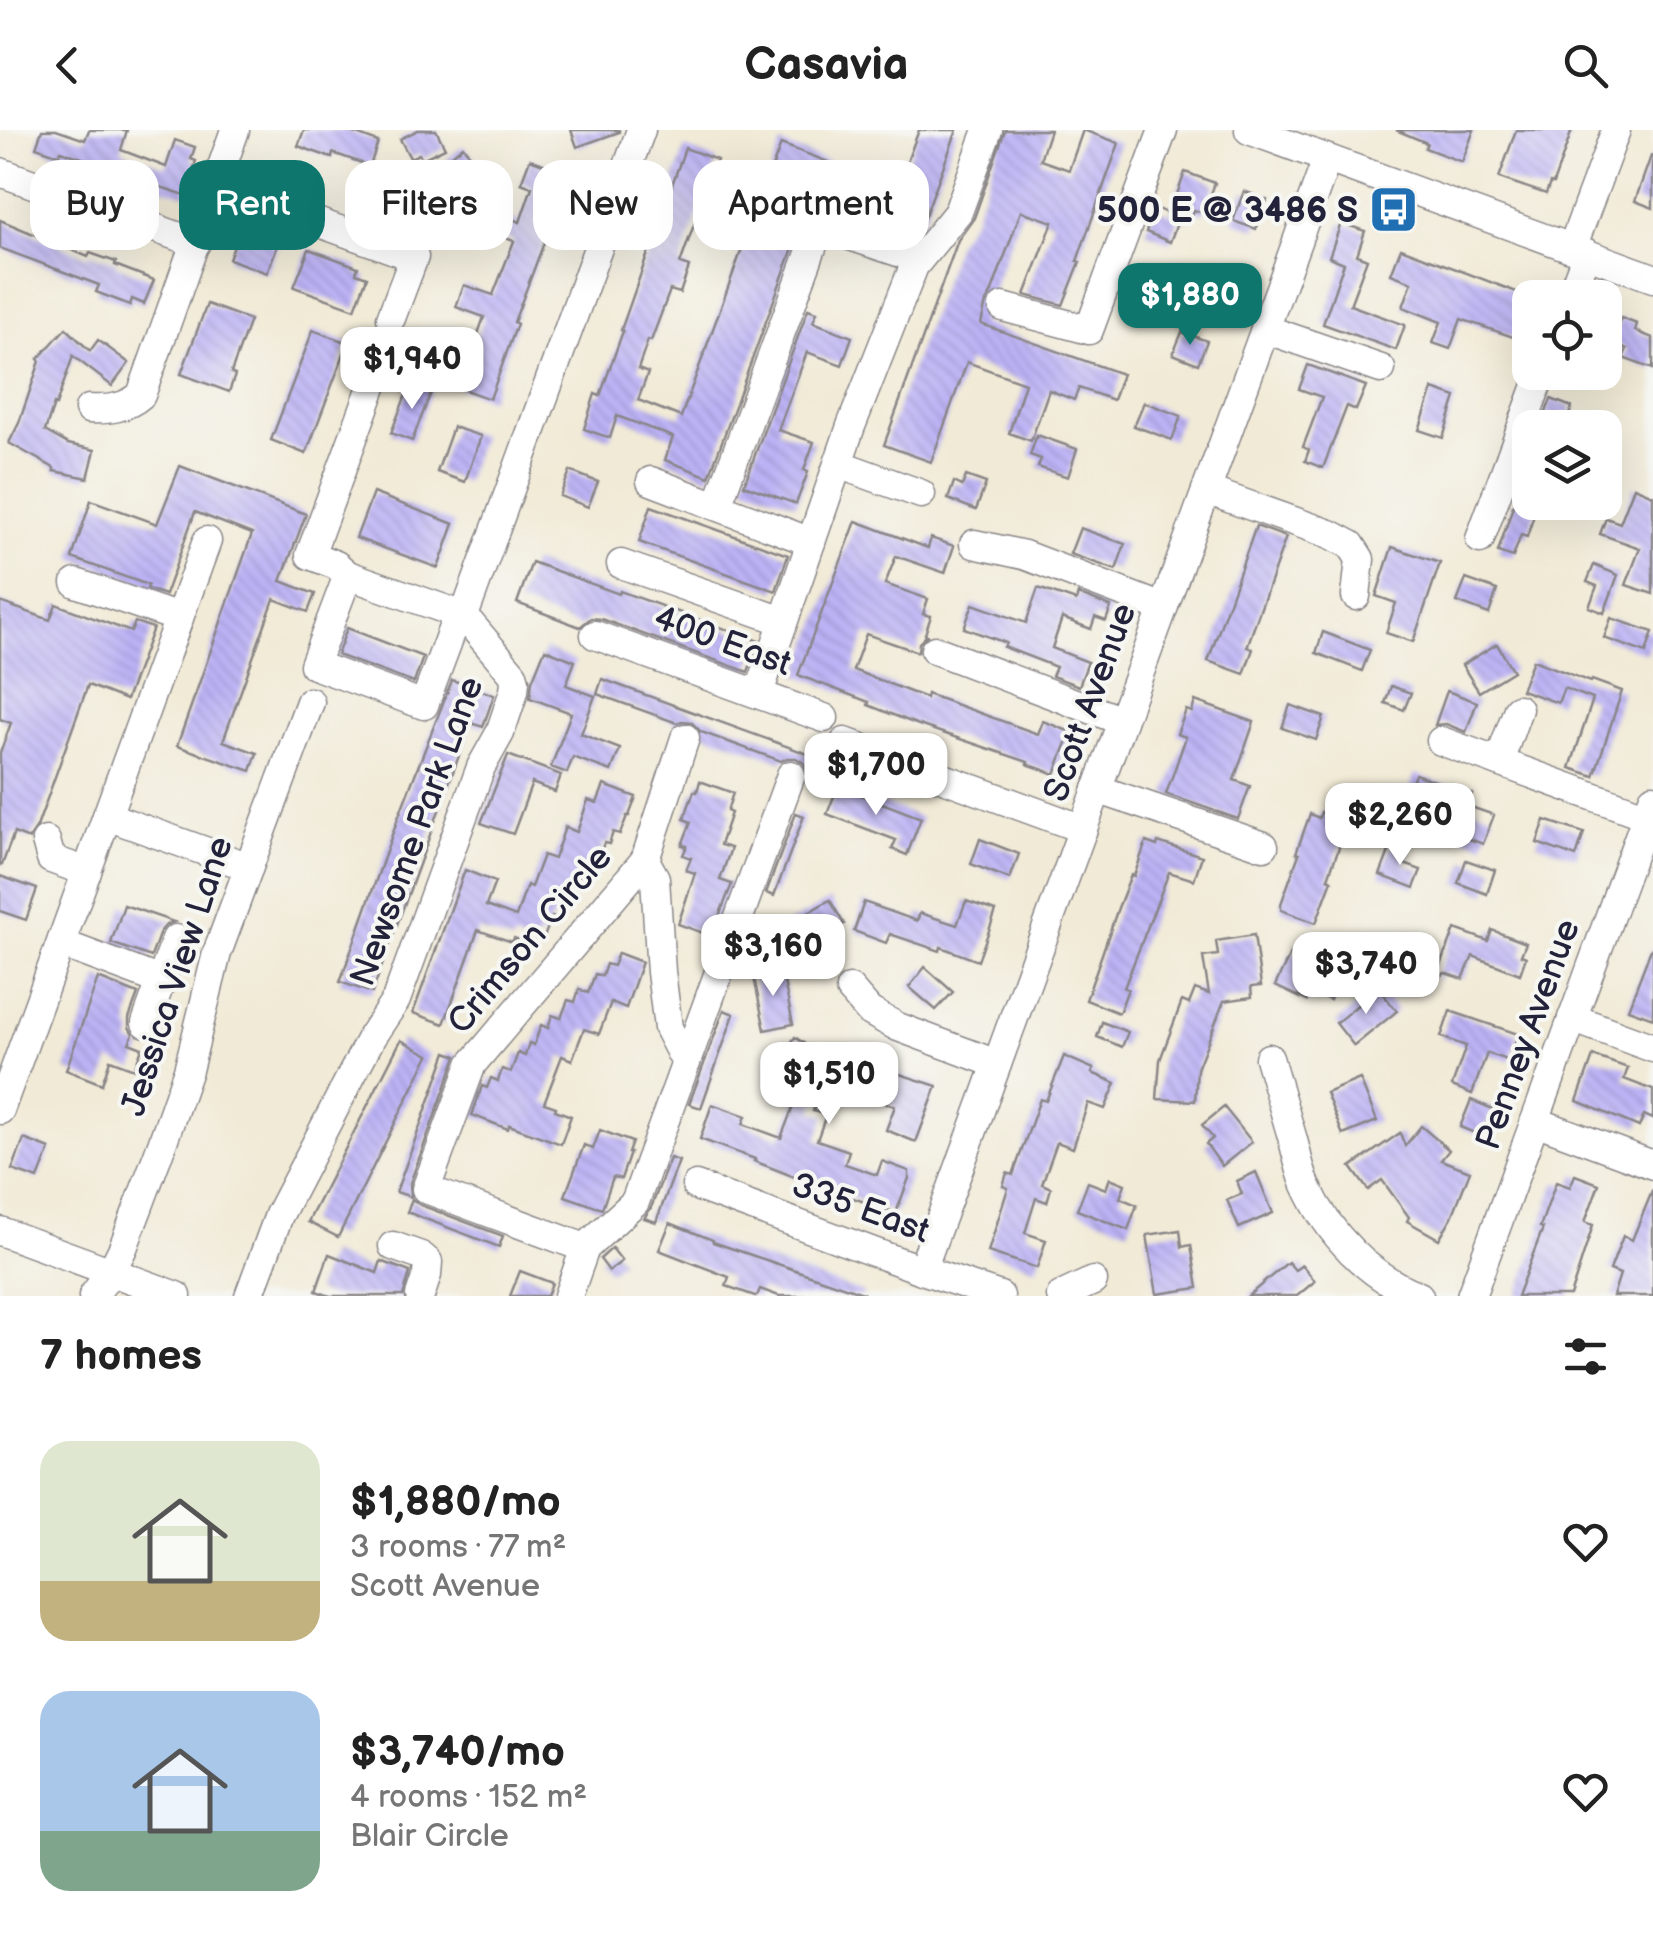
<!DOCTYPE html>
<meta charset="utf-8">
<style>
:root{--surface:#fff;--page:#f6f6f6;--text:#222;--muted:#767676;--accent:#0f766e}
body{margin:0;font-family:"Balsamiq Sans",sans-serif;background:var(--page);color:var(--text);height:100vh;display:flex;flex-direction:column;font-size:38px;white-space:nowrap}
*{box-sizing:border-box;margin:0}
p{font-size:32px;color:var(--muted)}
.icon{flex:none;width:55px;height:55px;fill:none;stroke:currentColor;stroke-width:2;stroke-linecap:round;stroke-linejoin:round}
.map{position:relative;height:1166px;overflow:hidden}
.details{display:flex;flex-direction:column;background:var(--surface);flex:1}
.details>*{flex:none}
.banner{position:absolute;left:30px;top:30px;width:1000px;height:90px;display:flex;gap:20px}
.controls{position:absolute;left:1512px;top:150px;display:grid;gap:20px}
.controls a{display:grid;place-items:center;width:110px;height:110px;border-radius:20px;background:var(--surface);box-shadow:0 10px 40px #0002;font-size:50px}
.price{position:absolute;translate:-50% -85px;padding:0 22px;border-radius:20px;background:#fff;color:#222;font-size:32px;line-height:65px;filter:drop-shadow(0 2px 5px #0008)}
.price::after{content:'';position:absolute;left:50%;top:60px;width:30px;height:22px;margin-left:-15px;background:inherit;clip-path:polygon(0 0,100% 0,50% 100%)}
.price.selected{background:var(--accent);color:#fff}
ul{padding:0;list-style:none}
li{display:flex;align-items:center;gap:30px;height:250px;padding:0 40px}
li span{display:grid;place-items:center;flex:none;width:280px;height:200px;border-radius:30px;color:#555}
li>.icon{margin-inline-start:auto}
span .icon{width:120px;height:120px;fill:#fffc;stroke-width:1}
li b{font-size:42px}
h2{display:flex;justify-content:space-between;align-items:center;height:120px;padding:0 40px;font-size:42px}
.tag{padding:0 35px;border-radius:30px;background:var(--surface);box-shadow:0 10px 40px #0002;font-size:35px;line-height:90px}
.tag.selected{background:var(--accent);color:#fff}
header{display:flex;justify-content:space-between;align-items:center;height:130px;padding:0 40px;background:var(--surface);font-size:45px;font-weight:800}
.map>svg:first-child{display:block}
.building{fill:url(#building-back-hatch)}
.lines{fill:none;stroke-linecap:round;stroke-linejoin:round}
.minor-casing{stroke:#8a8688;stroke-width:31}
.minor{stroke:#fff;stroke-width:28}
.labels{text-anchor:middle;stroke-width:8;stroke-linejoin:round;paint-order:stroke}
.poi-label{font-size:35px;font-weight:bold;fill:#22223b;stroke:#f6f6f2;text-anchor:end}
.street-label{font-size:35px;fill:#22223b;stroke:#f6f6f2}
</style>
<header><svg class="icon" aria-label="back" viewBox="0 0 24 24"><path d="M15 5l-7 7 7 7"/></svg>Casavia<svg class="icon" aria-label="search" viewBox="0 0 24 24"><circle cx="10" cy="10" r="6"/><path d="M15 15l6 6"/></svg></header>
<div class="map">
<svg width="1653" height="1166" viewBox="0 0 1653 1166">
<defs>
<pattern id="building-back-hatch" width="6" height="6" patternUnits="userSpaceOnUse" patternTransform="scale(2.5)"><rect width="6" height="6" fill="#bcb2f5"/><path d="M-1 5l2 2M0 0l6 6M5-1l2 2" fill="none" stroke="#a199d3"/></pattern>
</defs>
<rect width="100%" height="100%" fill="#f6f6f2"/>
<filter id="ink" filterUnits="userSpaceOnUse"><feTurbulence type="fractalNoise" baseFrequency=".01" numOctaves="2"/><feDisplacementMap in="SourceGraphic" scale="20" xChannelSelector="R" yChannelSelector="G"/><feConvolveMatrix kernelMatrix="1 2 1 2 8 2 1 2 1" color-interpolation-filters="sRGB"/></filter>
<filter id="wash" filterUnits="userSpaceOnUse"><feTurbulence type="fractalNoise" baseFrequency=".0048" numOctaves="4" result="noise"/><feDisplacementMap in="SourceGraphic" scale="40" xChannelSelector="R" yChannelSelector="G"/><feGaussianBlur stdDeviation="2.25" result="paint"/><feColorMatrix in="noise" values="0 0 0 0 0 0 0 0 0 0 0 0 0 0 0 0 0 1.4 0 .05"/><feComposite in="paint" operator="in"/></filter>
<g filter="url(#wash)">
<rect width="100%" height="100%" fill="#f1ead6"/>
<g id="blocks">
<!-- building -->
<g class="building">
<path d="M42,0H56L85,10L89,0H127L121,20L166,37L175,10L195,17L191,29L196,31L185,65L142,51L141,53L119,45L121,41L61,21L59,25L36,17Z"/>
<path d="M304,0H346L378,12L370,36L333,23L332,28L298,16Z"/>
<path d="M418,0H436L445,18L422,29L419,24L410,28L400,9Z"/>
<path d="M571,0H619V2L577,17Z"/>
<path d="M919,0H957L919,102L881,88L880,91L796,59L793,69L777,63H768L761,67L781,14L897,58Z"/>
<path d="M1005,0H1050L1040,30L1069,40L1083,0L1119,13L1077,131L1080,132L1063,175L1025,165L1053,92L1021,81L991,164L986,172L981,194L1122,244L1113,270L1079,258L1074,270L1049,260L1031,311L1009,303L1025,253L967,232L931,332L884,315L958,110L974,88Z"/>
<path d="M1396,0H1474L1462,32L1425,18L1427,13Z"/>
<path d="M1516,0H1572L1553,54L1550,53L1546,64L1499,48Z"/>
<path d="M463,16L481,38L464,52L446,30Z"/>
<path d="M685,18L717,30L680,134L689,137L680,163L670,160L651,211L648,210L638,239L648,243L638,270L681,287L755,83L758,91L766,96L797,107L709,347L665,330L673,307L617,286L610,308L584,299L595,264L600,266L623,201L621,200Z"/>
<path d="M1651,26H1653V78L1635,71Z"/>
<path d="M530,29L575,46L548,111L545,110L514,192L517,194L490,269L459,258L484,187L456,177L464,155L493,165L514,111L486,101L494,82L520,92L532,57L521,53Z"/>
<path d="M1185,42L1215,53L1204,83L1194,80L1190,91L1170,84Z"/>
<path d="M363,43L384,51L376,71L356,64Z"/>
<path d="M1244,61L1267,70L1256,99L1233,91Z"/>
<path d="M250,72L277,82L279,84L276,93L285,96L267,143L229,129Z"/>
<path d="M1155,78L1179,88L1170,112L1146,102Z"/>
<path d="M0,90L88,127L90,123L116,132L115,135L154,150L144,174L132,169L130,175L96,162L99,155L0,118Z"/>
<path d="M1341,93L1365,101L1357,125L1367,129L1350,175L1405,195L1396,220L1323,194L1344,133L1329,127Z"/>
<path d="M1401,118L1530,167V195L1523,192L1516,208L1461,189L1450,219L1433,213L1441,192L1403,177L1412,152L1391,144Z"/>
<path d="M309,119L358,137L356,143L367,147L355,179L294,157Z"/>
<path d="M207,174L250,190L231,243L235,245L229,262L181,244Z"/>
<path d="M808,179L817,182L813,192L852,207L842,235L807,222L778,300L814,312L804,340L808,342L796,374L744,355Z"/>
<path d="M1621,188L1637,194L1635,201L1653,208V239L1623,228L1627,219L1611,213Z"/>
<path d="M66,198L90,221L98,210L129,233L112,256L73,226L56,275L54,274L45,301L68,314L95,320L88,348L54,341V338L9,313L19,293L40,231L38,229Z"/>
<path d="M313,200L348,213L306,324L271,310Z"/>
<path d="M1182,202L1207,211L1198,234L1173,224Z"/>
<path d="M1308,235L1366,256L1356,280L1347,276L1323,338L1305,331L1309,320L1303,317L1322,267L1299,259Z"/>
<path d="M411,252L432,260L412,311L391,303Z"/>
<path d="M1433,259L1456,267L1443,308L1419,300Z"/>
<path d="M1551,269L1572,277L1565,298H1540Z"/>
<path d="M1144,272L1181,286L1172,310L1134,296Z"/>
<path d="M453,297L481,306L465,352L437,342Z"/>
<path d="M1037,305L1077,319L1068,347L1038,337L1041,329L1030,325Z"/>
<path d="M1528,330L1530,331V372H1538L1527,407L1521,405L1513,427L1498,422Z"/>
<path d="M180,336L306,384L281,451L315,464L308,482L274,469L223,611L257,623L251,641L177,616L252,404L195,382L165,465L147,459L148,455L72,428L91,370L157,394Z"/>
<path d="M570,341L598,352L588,377L560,366Z"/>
<path d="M966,346L986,353L976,380L948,369L954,352L962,356Z"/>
<path d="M1634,357L1653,365V464L1626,455L1640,418L1600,404L1606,388L1620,393Z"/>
<path d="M373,363L454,394L438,438L356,408Z"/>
<path d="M651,376L788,425L776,461L639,412Z"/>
<path d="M856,391L928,418L931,408L954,416L945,443L896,426L885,454L928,469L923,484L931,486L925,504L927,505L919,513L918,522L866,504L853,540L926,568L927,564L1038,604L1043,591L1071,602L1055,644L1027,634L1028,632L916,594L868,575L869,572L798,545Z"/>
<path d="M1256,396L1286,407L1247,517L1253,519L1244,544L1208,531Z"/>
<path d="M1080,398L1125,414L1116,440L1070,424Z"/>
<path d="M1392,417L1440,433L1413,512L1386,503L1396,473L1376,466Z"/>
<path d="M532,432L619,464L620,461L759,511L748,542L601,489L591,488L580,497L517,473Z"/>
<path d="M1594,435L1618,445L1604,483L1589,477L1597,456L1587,452Z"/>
<path d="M1466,449L1497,460L1489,484L1457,472Z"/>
<path d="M1038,458L1076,471L1078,464L1111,477L1106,491L1095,487L1091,499L1062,488L1052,518L1088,532L1079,556L1052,546L1056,537L1004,517L1006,513L964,498L973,474L1026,493Z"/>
<path d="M0,472L50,490L56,474L131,502L135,492L153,498L126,570L88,555L37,697L29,709L14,703L2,735H0V623L11,593L0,589Z"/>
<path d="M1611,488L1653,502L1646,523L1604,508Z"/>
<path d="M347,498L423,527L414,553L337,525Z"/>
<path d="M1323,502L1370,520L1362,541L1316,523Z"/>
<path d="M1497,514L1513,541L1479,562L1462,535Z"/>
<path d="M545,519L575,531L566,555L595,566L581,604L620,619L611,641L573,627L567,643L551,637L571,583L530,568L532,551Z"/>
<path d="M1533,530L1591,552L1592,550L1622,561L1594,646L1570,638L1593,569L1564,558L1558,573L1521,560Z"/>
<path d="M602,549L819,628L813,643L808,641L804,633L796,628H787L781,631L701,602L691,592L682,591L677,593L597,564Z"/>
<path d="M452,550L494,565L483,597L471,593L372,863L340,852L398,688Z"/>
<path d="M1391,556L1411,563L1404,580L1385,573Z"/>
<path d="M1447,561L1477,572L1466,602L1446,594L1435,595Z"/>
<path d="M1195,571L1254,592L1234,650L1250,656L1238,689L1166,664L1186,607L1177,604L1186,580L1192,582Z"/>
<path d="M1290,575L1324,587L1316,610L1282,598Z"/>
<path d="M508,625L561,645L555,662L532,653L513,704L481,693Z"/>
<path d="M1415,644L1472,664L1468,676L1494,685L1483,714L1461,706L1463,699L1423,685L1424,680L1405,672Z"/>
<path d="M700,651L733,663L727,681L731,683L720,715L731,718L720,750L732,754L711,806L678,794L695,743L686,740L691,728L683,725L687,716L682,715L691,692L684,689L694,661L697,662Z"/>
<path d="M604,655L636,667L629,686H627L620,704L613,702L609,714L604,713L597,732L590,729L586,741L581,740L570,771L566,770L559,789L552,787L544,807L538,804L534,815L514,808L512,812L478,800L444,894L413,883L465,740L495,752L486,776L516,787L527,755L531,757L543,725L554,729L565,697L577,702L588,670L597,673Z"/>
<path d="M838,656L921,688L907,725L892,719L896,710L827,684Z"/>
<path d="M1321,682L1348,692L1328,748L1332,750L1316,793L1281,780V774L1299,724L1296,723L1310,684L1319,688Z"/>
<path d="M796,683L804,686L774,766L766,763Z"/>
<path d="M1545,690L1584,703L1576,727L1537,713Z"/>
<path d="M980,709L1019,724L1010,749L971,734Z"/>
<path d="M1146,712L1157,716L1158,712L1202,726L1194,750L1169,742L1124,858L1128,859L1119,883L1086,870L1118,778L1131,745L1134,746Z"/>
<path d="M1391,716L1409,722L1404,734L1421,740L1414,758L1380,745Z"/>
<path d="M1466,730L1495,740L1487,764L1458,753Z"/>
<path d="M0,746L37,759L26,790L0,781Z"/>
<path d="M830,770L844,794L793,822L780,798Z"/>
<path d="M966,771L996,781L978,831L941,817L940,821L890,804L886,813L854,801L864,772L917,791L920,783L957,795Z"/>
<path d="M124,775L174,792L166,795L160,802L151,827L111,813Z"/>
<path d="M1455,799L1488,811L1492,800L1526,813L1521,825L1526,827L1520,844L1473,826L1463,849L1445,843L1435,851Z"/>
<path d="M1254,805L1261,856L1251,857L1252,867L1224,871L1197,939L1195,971L1157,969L1160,930L1182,871L1189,874L1195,859L1209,864L1203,827L1218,825L1216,811Z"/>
<path d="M1651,819L1653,820V888L1628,879Z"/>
<path d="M1291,822L1323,837L1328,827L1345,835L1330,870L1311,862L1307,871L1275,856Z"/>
<path d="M618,823L642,832L626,878L611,872L599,904L584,899L572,930L562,926L544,973L556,977L555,980L571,986L561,1014L509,995L508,999L472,985L482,956L487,958L491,948L498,951L502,939L511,942L518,923L525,926L529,913L534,915L541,895L548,898L552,885L561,888L568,870L575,872L579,859L588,863L595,844L602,846L606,834L613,836Z"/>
<path d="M781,837L793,894L765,900L753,843Z"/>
<path d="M925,837L953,862L936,880L909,857Z"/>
<path d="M98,848L138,864L129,888V897L133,904L129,913L142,918L134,939L110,930L102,954L66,940Z"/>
<path d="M1378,858L1397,881L1354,916L1336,893Z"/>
<path d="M724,880L734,884L701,978L689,974Z"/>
<path d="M1450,881L1518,904L1509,931L1487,923L1472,964L1452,956L1466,916L1441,907Z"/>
<path d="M1102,892L1128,902L1122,917L1097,907Z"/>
<path d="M795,907L840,939L844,926L937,956L916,1012L886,1000L895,976L823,952L813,981L826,985L817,1010L849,1021L845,1034L877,1045L882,1031L909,1041V1048L896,1083L810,1053L754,1031L755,1029L700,1009L712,974L746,986L743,994L781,1008L796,969L793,968L800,948L778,932Z"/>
<path d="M401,910L429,925L338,1107L308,1092Z"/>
<path d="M447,922L457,926L410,1053L411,1067L396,1062Z"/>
<path d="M1064,926L1094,939L1092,943L1116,953L1105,979L1088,973L1073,1018L1057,1012L1042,1054L1051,1058L1047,1072L1036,1068L1025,1103L1046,1110L1037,1138L988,1122L1008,1058L1003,1056L1007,1043L1013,1045L1040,969L1046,971Z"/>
<path d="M1593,926L1628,938L1624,949L1653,960V989L1644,985L1639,997L1577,971Z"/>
<path d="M1360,949L1377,991L1343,1005L1326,963Z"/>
<path d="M1471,970L1493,979L1482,1006L1460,997Z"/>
<path d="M1224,977L1252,1012L1222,1036L1206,1014L1213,1008L1202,995Z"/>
<path d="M1421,996L1449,1020L1441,1030L1470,1041L1452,1087L1439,1109L1407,1091L1409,1087L1382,1050L1368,1060L1351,1037L1400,1003L1405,1016Z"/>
<path d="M600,1000L632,1012L628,1023H630L621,1049L613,1047L602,1079L565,1066L584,1015L593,1019Z"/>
<path d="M24,1009L50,1019L38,1049L12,1040Z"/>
<path d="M670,1028L679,1031L656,1092L644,1088L651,1078Z"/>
<path d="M1256,1042L1273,1083L1239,1098L1227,1070L1242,1064L1237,1051Z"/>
<path d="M1575,1045L1599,1054L1585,1092L1593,1095L1570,1166H1517L1543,1098L1540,1097L1556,1052L1570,1057Z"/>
<path d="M1110,1048L1125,1054L1120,1068L1137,1075L1128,1100L1077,1080L1088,1052L1106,1059Z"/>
<path d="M1653,1059V1166H1613L1620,1144L1610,1140L1623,1106L1632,1110Z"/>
<path d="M412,1069L420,1075L503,1106L499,1117L407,1082Z"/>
<path d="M670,1093L713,1110V1112L863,1163L862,1166H779L760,1159L757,1166H755L726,1156L729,1147L659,1120Z"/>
<path d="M1180,1100L1182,1117L1191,1115L1198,1158L1157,1164L1147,1105Z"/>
<path d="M612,1118L622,1131L609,1141L600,1129Z"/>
<path d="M329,1124L377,1143L381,1131L410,1142L403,1166H330L316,1161Z"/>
<path d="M1288,1132L1295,1140L1302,1135L1315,1151L1297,1166H1248Z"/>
<path d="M520,1141L552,1153L547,1166H510Z"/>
</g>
</g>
</g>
<g filter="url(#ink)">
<use href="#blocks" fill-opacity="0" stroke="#8a8688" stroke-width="2.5"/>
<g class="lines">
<defs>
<g id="minor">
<path d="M1249,0L1653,148"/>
<path d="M220,40L284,64L311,90L414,127L391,188"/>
<path d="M0,42L196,113"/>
<path d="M772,80L919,129"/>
<path d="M1572,118L1616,0"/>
<path d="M1570,168L1587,123"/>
<path d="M1003,177L1089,200L1163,0"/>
<path d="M1265,199L1381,239"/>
<path d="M383,227L310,425L336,435L348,445L464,486"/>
<path d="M89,279C109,280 126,278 141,265L235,0"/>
<path d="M838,334L921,364"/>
<path d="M651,351L811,412"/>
<path d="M1206,360L1330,404L1351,415L1360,429L1356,466"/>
<path d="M717,376L820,96"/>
<path d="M1480,409L1542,242"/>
<path d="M974,414L1024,425L1163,478"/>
<path d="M621,434L783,491"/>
<path d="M348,445L314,535L424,575L458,484"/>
<path d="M76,453L179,488"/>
<path d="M464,486L641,0"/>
<path d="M595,505L824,588"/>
<path d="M935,520L1122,591"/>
<path d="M759,563L851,296L914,136L958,82L988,0"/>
<path d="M1441,611L1653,688"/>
<path d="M845,612L1083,699"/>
<path d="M1499,632L1518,579"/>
<path d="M1097,659L1264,716"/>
<path d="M107,686L249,737"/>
<path d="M46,711L51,729L87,742"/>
<path d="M645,730L655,748L661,842L668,898L686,933"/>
<path d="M62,810L73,818L161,851L146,893"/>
<path d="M161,851L176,809"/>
<path d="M850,859L869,881L898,897L997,934"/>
<path d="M1572,888L1653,918"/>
<path d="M1269,928C1277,956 1285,983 1293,1010C1297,1025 1300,1041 1306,1055C1328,1104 1369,1147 1419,1166"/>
<path d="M0,980L207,411"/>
<path d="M1535,991L1653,1035"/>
<path d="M696,1056L922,1140L1000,1166"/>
<path d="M0,1101L177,1166"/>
<path d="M393,1116L421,1126L428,1132L427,1145L420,1166"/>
<path d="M585,1118L426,1059L472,934L645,730L685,608"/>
<path d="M922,1140L1327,29"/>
<path d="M93,1166L111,1142L123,1118L162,1014L188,940L217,823L310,572"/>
<path d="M249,1166L279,1085L372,906L396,870L481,637L500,603L514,561L515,551L513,544L464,486"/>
<path d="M568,1166L585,1118L635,1072L791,645"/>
<path d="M1061,1166L1093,1151"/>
<path d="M1471,1166L1653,668"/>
</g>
</defs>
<!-- minor casing -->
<use href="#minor" class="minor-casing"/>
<!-- minor -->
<use href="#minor" class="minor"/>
</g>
</g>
<!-- icons -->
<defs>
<symbol id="bus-square" viewBox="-11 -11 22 22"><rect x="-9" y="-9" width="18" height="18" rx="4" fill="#1f6fb2" stroke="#f6f6f2"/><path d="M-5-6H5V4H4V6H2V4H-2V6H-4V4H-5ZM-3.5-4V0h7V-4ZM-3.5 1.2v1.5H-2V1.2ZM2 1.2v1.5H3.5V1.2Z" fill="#fff"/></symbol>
</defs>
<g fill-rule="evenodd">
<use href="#bus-square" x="1366" y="52" width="55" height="55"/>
</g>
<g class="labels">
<!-- poi labels -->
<g class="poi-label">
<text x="1358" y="92">500 E @ 3486 S</text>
</g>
<!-- street labels -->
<g class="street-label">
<text transform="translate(723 510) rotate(20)" y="12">400 East</text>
<text transform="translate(1089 572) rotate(-70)" y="12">Scott Avenue</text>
<text transform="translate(416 701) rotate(-70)" y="12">Newsome Park Lane</text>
<text transform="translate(529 809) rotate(-50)" y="12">Crimson Circle</text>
<text transform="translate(176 846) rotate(-72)" y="12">Jessica View Lane</text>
<text transform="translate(1527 904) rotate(-70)" y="12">Penney Avenue</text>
<text transform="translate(861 1077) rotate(20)" y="12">335 East</text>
</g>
</g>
</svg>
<div class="controls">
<a><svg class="icon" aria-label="locate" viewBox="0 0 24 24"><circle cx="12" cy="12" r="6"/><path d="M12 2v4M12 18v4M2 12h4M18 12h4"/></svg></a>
<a><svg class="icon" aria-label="layers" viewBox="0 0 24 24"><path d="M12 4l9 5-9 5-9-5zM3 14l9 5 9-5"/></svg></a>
</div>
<b class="price selected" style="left:1190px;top:218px">$1,880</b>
<b class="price" style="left:412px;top:282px">$1,940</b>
<b class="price" style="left:876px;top:688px">$1,700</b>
<b class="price" style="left:1400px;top:738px">$2,260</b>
<b class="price" style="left:773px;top:869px">$3,160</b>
<b class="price" style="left:1366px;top:887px">$3,740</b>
<b class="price" style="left:829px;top:997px">$1,510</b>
<div class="banner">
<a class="tag">Buy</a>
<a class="tag selected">Rent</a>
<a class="tag">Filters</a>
<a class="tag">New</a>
<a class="tag">Apartment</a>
</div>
</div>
<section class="details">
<h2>7 homes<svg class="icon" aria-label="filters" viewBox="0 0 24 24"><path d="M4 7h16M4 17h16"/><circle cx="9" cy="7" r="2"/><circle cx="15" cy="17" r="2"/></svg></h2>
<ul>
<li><span style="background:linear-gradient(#dfe7d0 70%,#c2b280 0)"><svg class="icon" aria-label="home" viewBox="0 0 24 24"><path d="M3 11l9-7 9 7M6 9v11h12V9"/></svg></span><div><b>$1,880/mo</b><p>3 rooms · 77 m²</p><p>Scott Avenue</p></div><svg class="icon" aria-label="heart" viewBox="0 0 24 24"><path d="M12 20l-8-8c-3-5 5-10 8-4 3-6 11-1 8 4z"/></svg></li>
<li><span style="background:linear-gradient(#a9c7e8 70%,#7fa58c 0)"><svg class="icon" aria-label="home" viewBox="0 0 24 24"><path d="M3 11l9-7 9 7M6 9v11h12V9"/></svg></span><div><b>$3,740/mo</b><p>4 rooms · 152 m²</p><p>Blair Circle</p></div><svg class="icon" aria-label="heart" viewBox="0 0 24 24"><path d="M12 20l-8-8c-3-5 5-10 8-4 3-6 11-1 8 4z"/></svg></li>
</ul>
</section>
